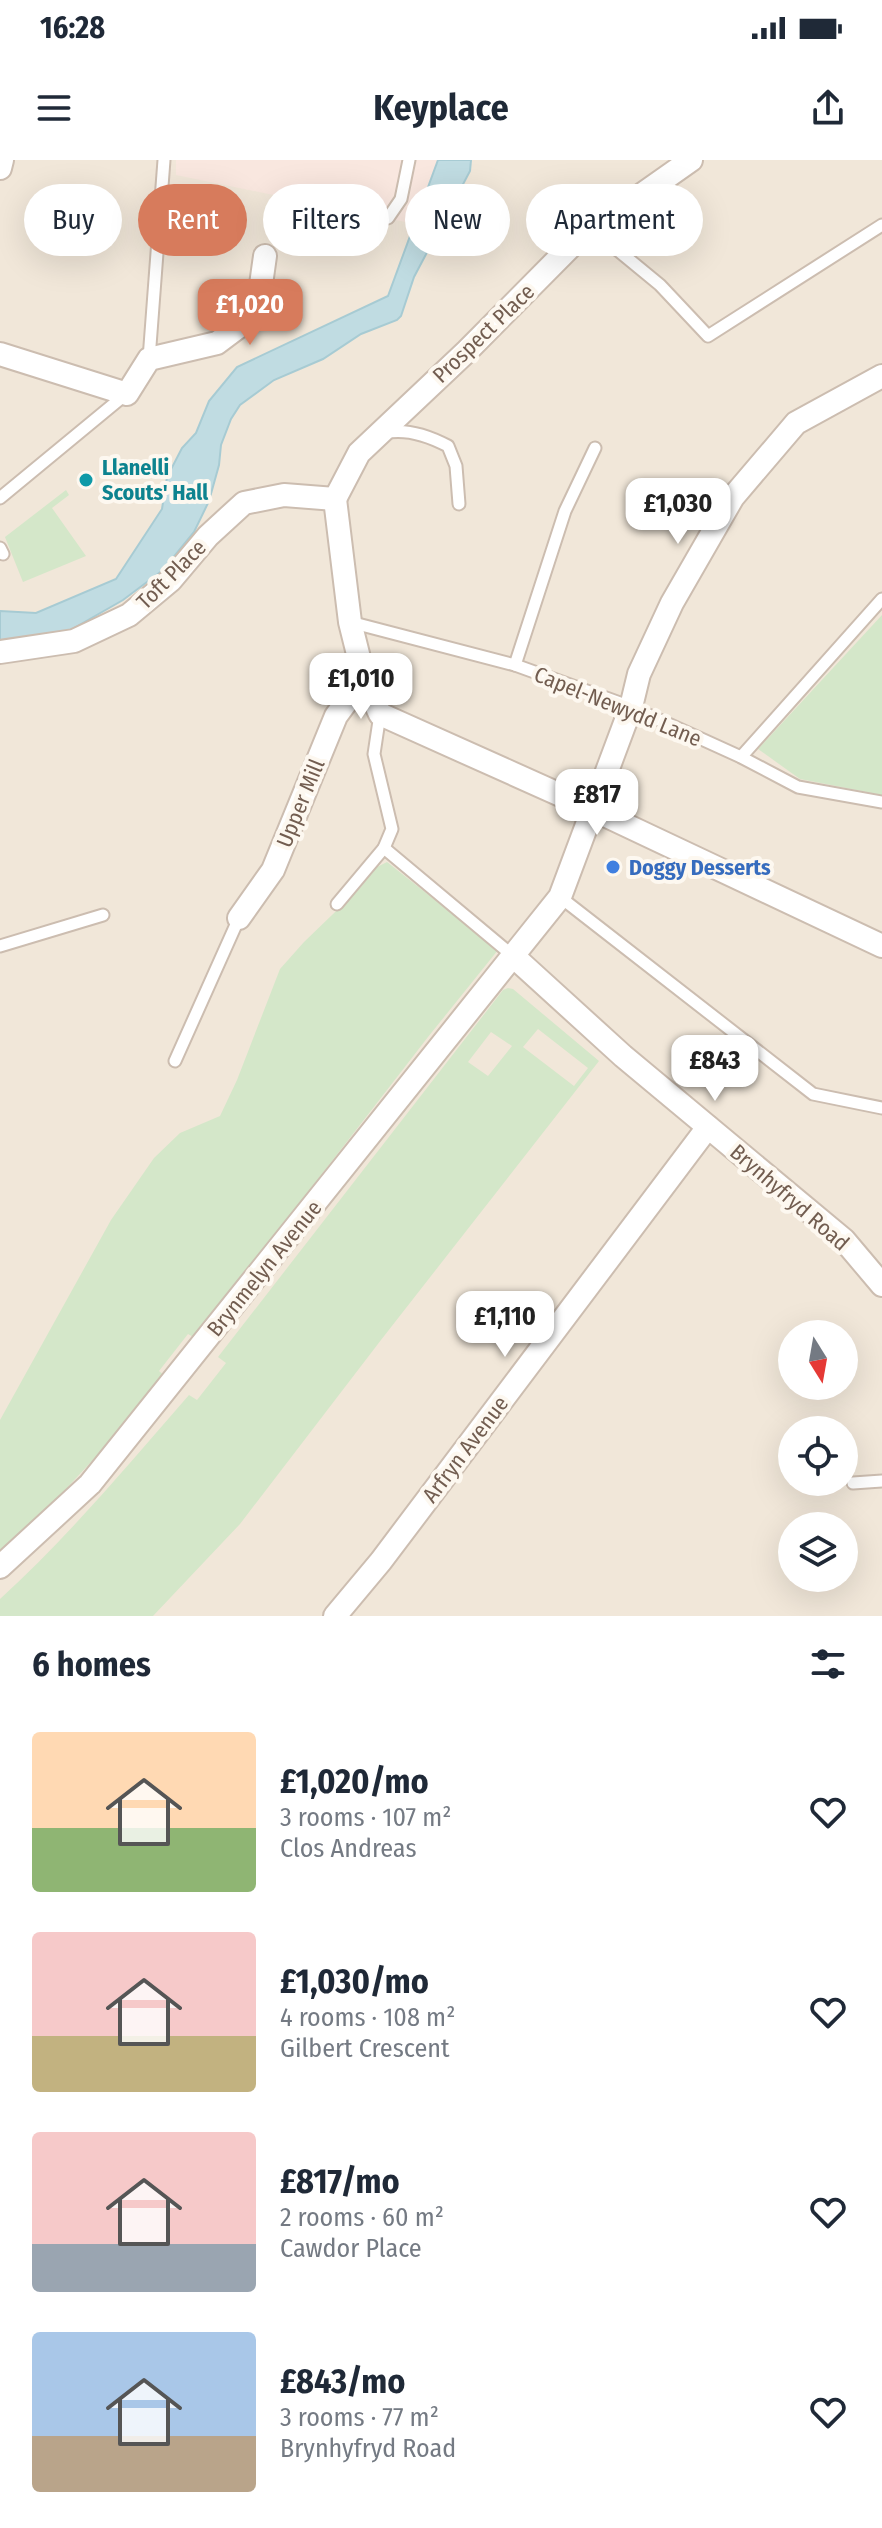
<!DOCTYPE html>
<meta charset="utf-8">
<style>
:root{--surface:#fff;--page:#f2f2f3;--text:#1f2937;--muted:#747a83;--accent:#d77b5c}
body{margin:0;font-family:"Fira Sans Condensed",sans-serif;background:var(--page);color:var(--text);height:100vh;display:flex;flex-direction:column;font-size:30px;white-space:nowrap}
*{box-sizing:border-box;margin:0}
p{font-size:26px;color:var(--muted)}
.icon{flex:none;width:44px;height:44px;fill:none;stroke:currentColor;stroke-width:2;stroke-linecap:round;stroke-linejoin:round}
.map{position:relative;height:1456px;overflow:hidden}
.panel{display:flex;flex-direction:column;background:var(--surface);flex:1}
.panel>*{flex:none}
.guide{position:absolute;left:24px;top:24px;width:834px;height:72px;display:flex;gap:16px}
.needle{width:52px;rotate:169deg}
.buttons{position:absolute;left:778px;top:1160px;display:grid;gap:16px}
.buttons a{display:grid;place-items:center;width:80px;height:80px;border-radius:50%;background:var(--surface);box-shadow:0 8px 32px #0002;font-size:40px}
.price{position:absolute;translate:-50% -68px;padding:0 18px;border-radius:16px;background:#fff;color:#222;font-size:26px;line-height:52px;filter:drop-shadow(0 2px 4px #0008)}
.price::after{content:'';position:absolute;left:50%;top:48px;width:24px;height:18px;margin-left:-12px;background:inherit;clip-path:polygon(0 0,100% 0,50% 100%)}
.price.active{background:var(--accent);color:#fff}
ul{padding:0;list-style:none}
li{display:flex;align-items:center;gap:24px;height:200px;padding:0 32px}
li span{display:grid;place-items:center;flex:none;width:224px;height:160px;border-radius:8px;color:#555}
li>.icon{margin-inline-start:auto}
span .icon{width:96px;height:96px;fill:#fffc;stroke-width:1}
li b{font-size:34px}
h2{display:flex;justify-content:space-between;align-items:center;height:96px;padding:0 32px;font-size:34px}
.chip{padding:0 28px;border-radius:36px;background:var(--surface);box-shadow:0 8px 32px #0002;font-size:28px;line-height:72px}
.chip.active{background:var(--accent);color:#fff}
.status{display:flex;justify-content:space-between;align-items:center;height:56px;padding:0 40px;background:var(--surface);direction:ltr}
.status svg{height:22px;fill:currentColor}
header{display:flex;justify-content:space-between;align-items:center;height:104px;padding:0 32px;background:var(--surface);font-size:36px;font-weight:700}
.map>svg:first-child{display:block}
.residential{fill:#f1e7d9;fill-rule:evenodd}
.commercial{fill:#f9e7df}
.green{fill:#d4e7c9;fill-rule:evenodd}
.water{fill:#c0dce2;stroke:#a7cbd3;stroke-width:2}
.lines{fill:none;stroke-linecap:round;stroke-linejoin:round}
.service-casing{stroke:#ccbdb0;stroke-width:15}
.minor-casing{stroke:#ccbdb0;stroke-width:26}
.service{stroke:#fff;stroke-width:11}
.minor{stroke:#fff;stroke-width:22}
.culture-dot{fill:#0f9aa8;stroke:#fdf8f0;stroke-width:3}
.shop-dot{fill:#3f7fe0;stroke:#fdf8f0;stroke-width:3}
.labels{text-anchor:middle;stroke-width:8;stroke-linejoin:round;paint-order:stroke}
.street-label{font-size:22px;fill:#725d50;stroke:#fdf8f0}
.culture-label{font-size:22px;font-weight:bold;fill:#0d838f;stroke:#fdf8f0;text-anchor:start}
.shop-label{font-size:22px;font-weight:bold;fill:#366cbe;stroke:#fdf8f0;text-anchor:start}
</style>
<div class="status"><b>16:28</b><svg viewBox="0 0 49 12"><path d="M0 12V9h3v3zM5 12V6h3v6zM10 12V3h3v9zM15 12V0h3v12zM26 1h20v11H26zM47 4h2v5h-2z"/></svg></div>
<header><svg class="icon" aria-label="menu" viewBox="0 0 24 24"><path d="M4 6h16M4 12h16M4 18h16"/></svg>Keyplace<svg class="icon" aria-label="share" viewBox="0 0 24 24"><path d="M12 15V3M7 8l5-5 5 5M5 13v7h14v-7"/></svg></header>
<div class="map">
<svg width="882" height="1456" viewBox="0 0 882 1456">
<rect width="100%" height="100%" fill="#faf4ea"/>
<!-- residential -->
<path class="residential" d="M0,0H882V1456H0ZM792,1174H844V1226H792ZM792,1270H844V1322H792ZM792,1366H844V1418H792Z"/>
<!-- commercial -->
<path class="commercial" d="M176,0H438L415,64L176,15Z"/>
<!-- green -->
<g class="green">
<path d="M66,330L69,335L52,348L86,396L23,422L5,377Z"/>
<path d="M882,455V635L800,619L758,589Z"/>
<path d="M387,702L498,790L428,877L195,1178L188,1174L159,1211L166,1217C113,1280 58,1339 0,1396V1260L111,1060L154,998L180,973L220,956L237,920L280,809L304,782L360,728L377,707Z"/>
<path d="M508,828L513,829L599,901L381,1180L240,1364L153,1456H0V1439C69,1376 128,1305 189,1235L197,1240L226,1203L218,1197L503,830ZM538,869L588,908L574,926L523,887ZM491,872L512,886L488,916L468,902Z"/>
</g>
<!-- water -->
<path class="water" d="M438,0H471L470,11L414,117L401,156L397,160L361,174L323,199L274,220L240,245L231,259L221,285L219,305L209,341L194,372L163,410L123,440L67,472L0,482V451L36,453L116,419L162,349L167,317L182,288L196,273L209,241L237,207L388,136Z"/>
<g class="lines">
<defs>
<g id="service">
<path d="M388,58L401,39L409,0"/>
<path d="M592,69L660,125L708,176L882,65"/>
<path d="M149,199L164,0"/>
<path d="M384,273C405,268 429,276 448,286L456,306L459,344"/>
<path d="M0,338L126,234"/>
<path d="M0,388L3,394"/>
<path d="M350,462L515,505L631,547L741,597L798,627L882,642"/>
<path d="M515,505L565,351L595,288"/>
<path d="M741,597L882,439"/>
<path d="M384,688L512,795"/>
<path d="M560,737L813,934L882,948"/>
<path d="M337,744L384,688L392,669L374,594L380,554"/>
<path d="M0,786L103,755"/>
<path d="M175,901L239,758"/>
<path d="M853,1323L882,1321"/>
</g>
<g id="minor">
<path d="M0,8L2,0"/>
<path d="M0,194L127,234L149,199L217,183L257,153L265,96"/>
<path d="M335,339L359,293L467,191L576,81L691,0"/>
<path d="M0,492L74,481L129,455L171,420L208,376L244,343L284,335L335,339"/>
<path d="M364,518L380,554L594,650L882,786"/>
<path d="M239,758L273,710L336,556L364,518L350,462L335,339"/>
<path d="M512,795L623,896L844,1080L882,1125"/>
<path d="M0,1407L90,1324L560,737L631,547L639,514L672,443L733,337L796,263L882,216"/>
<path d="M335,1456L381,1401L708,967"/>
</g>
</defs>
<!-- service casing -->
<use href="#service" class="service-casing"/>
<!-- minor casing -->
<use href="#minor" class="minor-casing"/>
<!-- service -->
<use href="#service" class="service"/>
<!-- minor -->
<use href="#minor" class="minor"/>
</g>
<!-- markers -->
<circle class="culture-dot" cx="86" cy="320" r="8"/>
<circle class="shop-dot" cx="613" cy="707" r="8"/>
<g class="labels">
<!-- street labels -->
<g class="street-label">
<text transform="translate(483 173) rotate(-44)" y="8">Prospect Place</text>
<text transform="translate(171 414) rotate(-45)" y="8">Toft Place</text>
<text transform="translate(618 546) rotate(22)" y="8">Capel-Newydd Lane</text>
<text transform="translate(300 643) rotate(-68)" y="8">Upper Mill</text>
<text transform="translate(790 1037) rotate(41)" y="8">Brynhyfryd Road</text>
<text transform="translate(264 1108) rotate(-51)" y="8">Brynmelyn Avenue</text>
<text transform="translate(465 1289) rotate(-53)" y="8">Arfryn Avenue</text>
</g>
<!-- culture labels -->
<g class="culture-label">
<text x="102" y="315">Llanelli<tspan x="102" dy="25">Scouts' Hall</tspan></text>
</g>
<!-- shop labels -->
<g class="shop-label">
<text x="629" y="715">Doggy Desserts</text>
</g>
</g>
</svg>
<div class="buttons">
<a><svg class="needle" viewBox="-14 -14 28 28"><path d="M0-13l5 13h-10z" fill="#e53935"/><path d="M0 13l5-13h-10z" fill="#747a83"/></svg></a>
<a><svg class="icon" aria-label="locate" viewBox="0 0 24 24"><circle cx="12" cy="12" r="6"/><path d="M12 2v4M12 18v4M2 12h4M18 12h4"/></svg></a>
<a><svg class="icon" aria-label="layers" viewBox="0 0 24 24"><path d="M12 4l9 5-9 5-9-5zM3 14l9 5 9-5"/></svg></a>
</div>
<b class="price active" style="left:250px;top:187px">£1,020</b>
<b class="price" style="left:678px;top:386px">£1,030</b>
<b class="price" style="left:361px;top:561px">£1,010</b>
<b class="price" style="left:597px;top:677px">£817</b>
<b class="price" style="left:715px;top:943px">£843</b>
<b class="price" style="left:505px;top:1199px">£1,110</b>
<div class="guide">
<a class="chip">Buy</a>
<a class="chip active">Rent</a>
<a class="chip">Filters</a>
<a class="chip">New</a>
<a class="chip">Apartment</a>
</div>
</div>
<section class="panel">
<h2>6 homes<svg class="icon" aria-label="filters" viewBox="0 0 24 24"><path d="M4 7h16M4 17h16"/><circle cx="9" cy="7" r="2"/><circle cx="15" cy="17" r="2"/></svg></h2>
<ul>
<li><span style="background:linear-gradient(#ffd9b3 60%,#8fb573 0)"><svg class="icon" aria-label="home" viewBox="0 0 24 24"><path d="M3 11l9-7 9 7M6 9v11h12V9"/></svg></span><div><b>£1,020/mo</b><p>3 rooms · 107 m²</p><p>Clos Andreas</p></div><svg class="icon" aria-label="heart" viewBox="0 0 24 24"><path d="M12 20l-8-8c-3-5 5-10 8-4 3-6 11-1 8 4z"/></svg></li>
<li><span style="background:linear-gradient(#f6c9c9 65%,#c2b280 0)"><svg class="icon" aria-label="home" viewBox="0 0 24 24"><path d="M3 11l9-7 9 7M6 9v11h12V9"/></svg></span><div><b>£1,030/mo</b><p>4 rooms · 108 m²</p><p>Gilbert Crescent</p></div><svg class="icon" aria-label="heart" viewBox="0 0 24 24"><path d="M12 20l-8-8c-3-5 5-10 8-4 3-6 11-1 8 4z"/></svg></li>
<li><span style="background:linear-gradient(#f6c9c9 70%,#9aa5b1 0)"><svg class="icon" aria-label="home" viewBox="0 0 24 24"><path d="M3 11l9-7 9 7M6 9v11h12V9"/></svg></span><div><b>£817/mo</b><p>2 rooms · 60 m²</p><p>Cawdor Place</p></div><svg class="icon" aria-label="heart" viewBox="0 0 24 24"><path d="M12 20l-8-8c-3-5 5-10 8-4 3-6 11-1 8 4z"/></svg></li>
<li><span style="background:linear-gradient(#a9c7e8 65%,#b9a48a 0)"><svg class="icon" aria-label="home" viewBox="0 0 24 24"><path d="M3 11l9-7 9 7M6 9v11h12V9"/></svg></span><div><b>£843/mo</b><p>3 rooms · 77 m²</p><p>Brynhyfryd Road</p></div><svg class="icon" aria-label="heart" viewBox="0 0 24 24"><path d="M12 20l-8-8c-3-5 5-10 8-4 3-6 11-1 8 4z"/></svg></li>
</ul>
</section>
